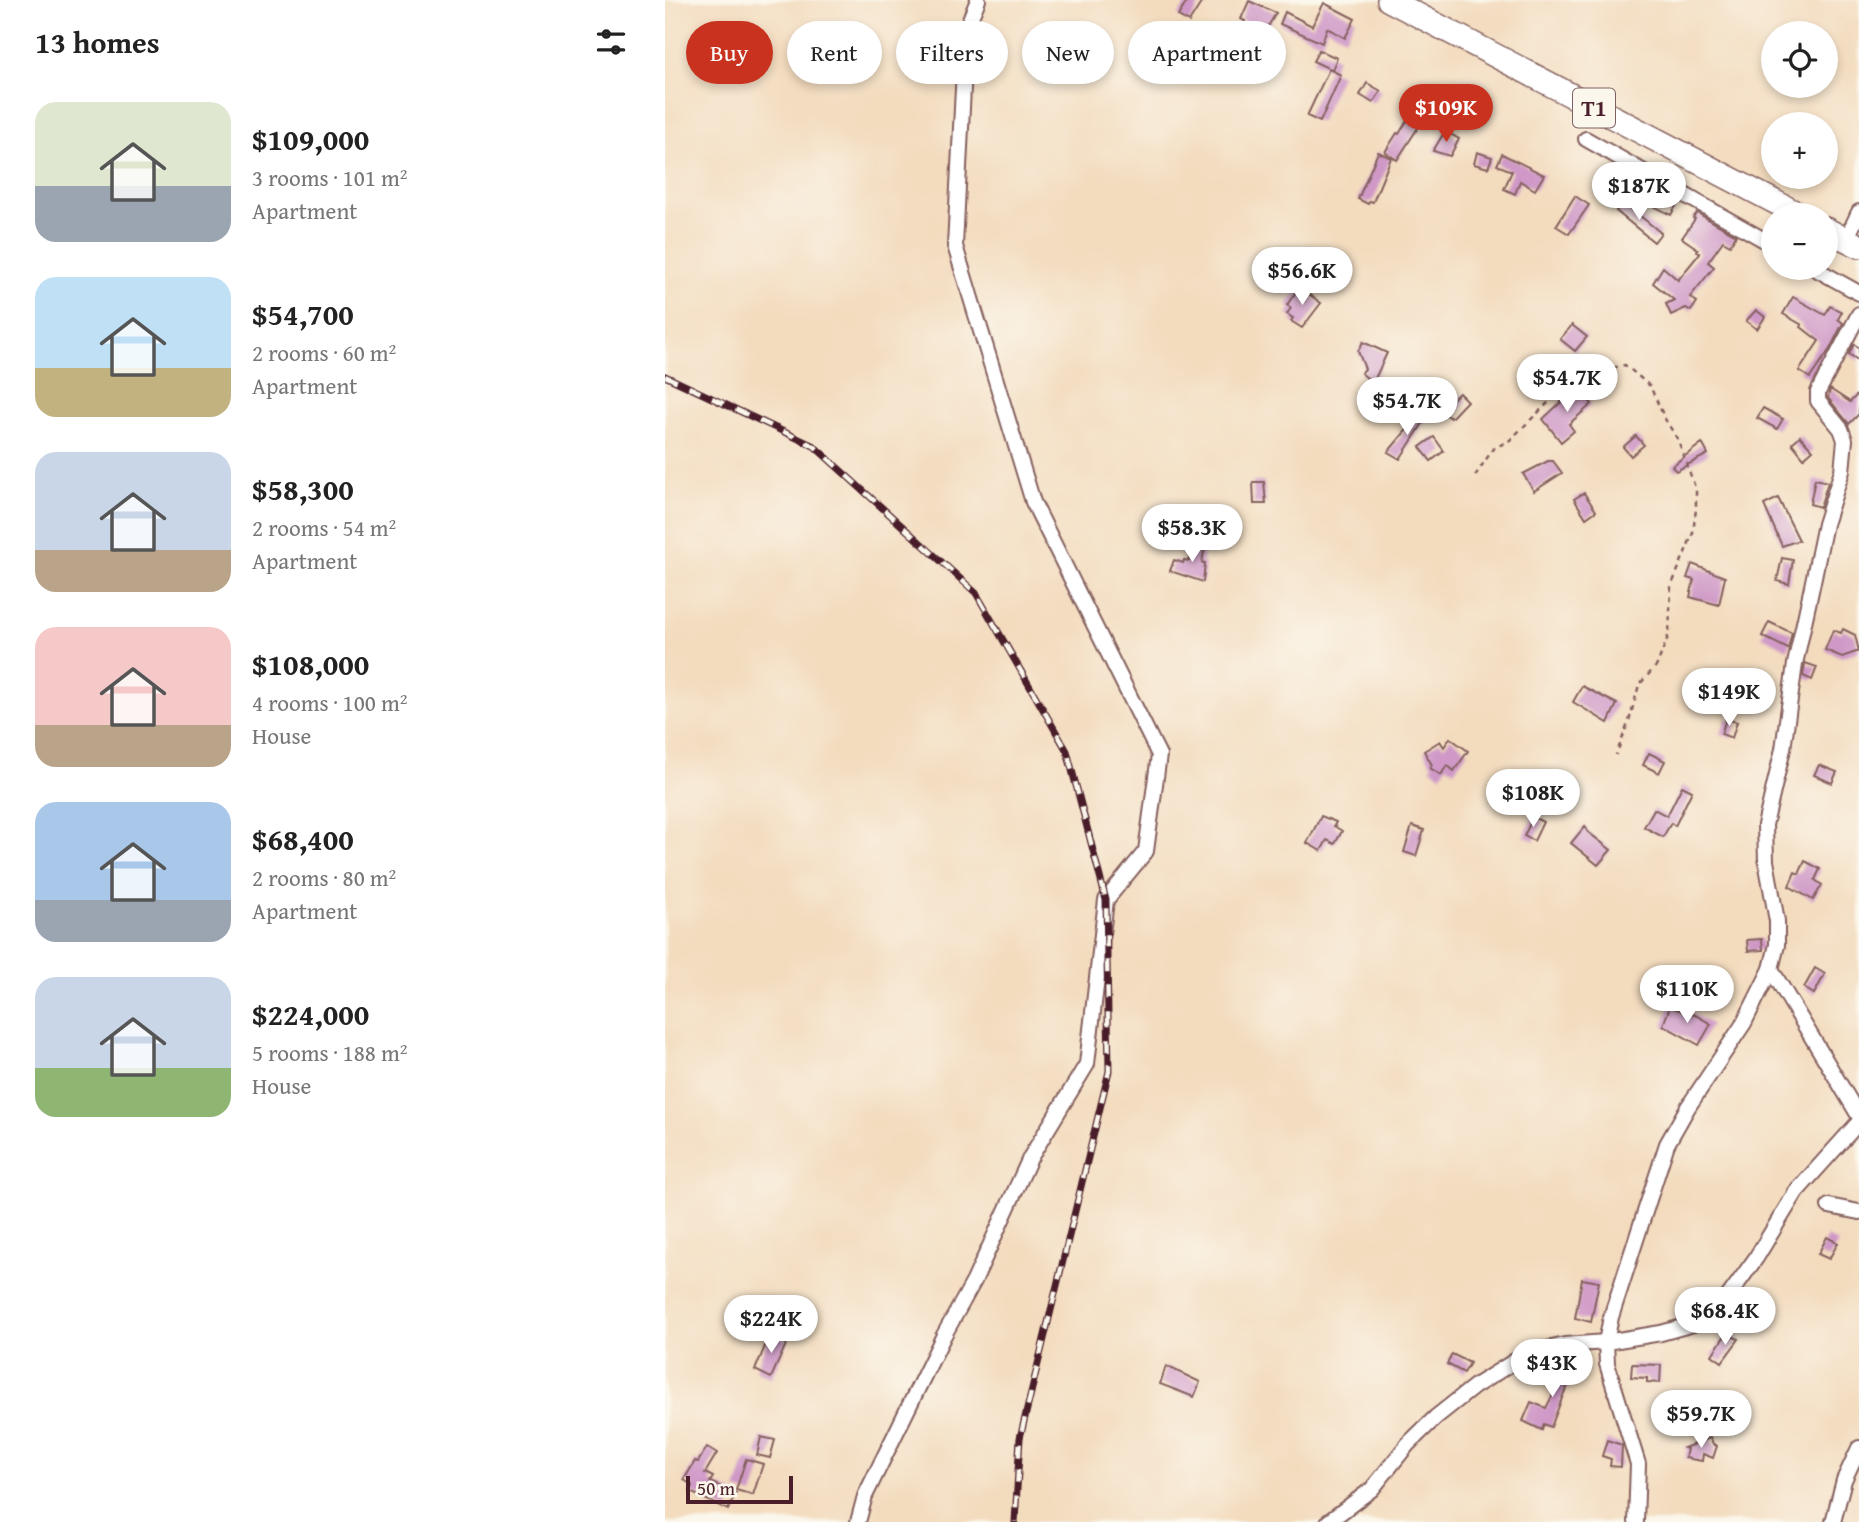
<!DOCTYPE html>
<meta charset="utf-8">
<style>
:root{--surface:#fff;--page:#f2f2f2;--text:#222;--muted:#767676;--accent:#c8321e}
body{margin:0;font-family:"Gentium Book Plus",serif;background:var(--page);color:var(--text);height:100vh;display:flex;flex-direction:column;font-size:26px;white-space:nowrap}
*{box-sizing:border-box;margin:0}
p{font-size:23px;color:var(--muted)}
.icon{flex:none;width:38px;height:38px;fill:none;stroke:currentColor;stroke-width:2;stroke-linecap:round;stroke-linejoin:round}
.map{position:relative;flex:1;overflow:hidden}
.panel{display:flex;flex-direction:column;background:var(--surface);width:665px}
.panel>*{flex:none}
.hud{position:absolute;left:21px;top:21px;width:665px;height:63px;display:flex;gap:14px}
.fabs{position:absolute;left:1096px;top:21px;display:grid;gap:14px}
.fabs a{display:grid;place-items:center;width:77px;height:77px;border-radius:50%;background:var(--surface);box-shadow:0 4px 10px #0003;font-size:35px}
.scale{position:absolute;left:21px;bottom:18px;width:107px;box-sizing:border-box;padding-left:7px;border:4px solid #4a1f2b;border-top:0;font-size:19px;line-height:24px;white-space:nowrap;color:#4a1f2b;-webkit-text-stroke:5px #fbf7ec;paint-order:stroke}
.price{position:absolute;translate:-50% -60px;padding:0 16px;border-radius:24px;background:#fff;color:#222;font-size:23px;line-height:46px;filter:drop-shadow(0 2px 4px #0008)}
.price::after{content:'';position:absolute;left:50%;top:42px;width:21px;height:16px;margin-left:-10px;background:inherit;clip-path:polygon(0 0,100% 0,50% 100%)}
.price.current{background:var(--accent);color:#fff}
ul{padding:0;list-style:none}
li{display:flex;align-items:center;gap:21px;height:175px;padding:0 35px}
li span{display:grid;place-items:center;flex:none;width:196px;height:140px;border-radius:21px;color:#555}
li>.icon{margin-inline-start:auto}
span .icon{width:84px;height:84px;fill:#fffc;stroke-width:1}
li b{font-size:30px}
h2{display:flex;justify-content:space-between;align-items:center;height:84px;padding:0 35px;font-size:30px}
.pill{padding:0 24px;border-radius:32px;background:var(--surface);box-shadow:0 4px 10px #0003;font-size:24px;line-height:63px}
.pill.current{background:var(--accent);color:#fff}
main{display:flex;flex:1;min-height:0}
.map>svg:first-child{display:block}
.building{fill:#cf98c7}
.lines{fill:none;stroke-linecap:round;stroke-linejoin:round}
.minor-casing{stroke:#85615e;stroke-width:18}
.trunk-casing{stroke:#85615e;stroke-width:26}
.path{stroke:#85615e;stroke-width:2.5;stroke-dasharray:5 5;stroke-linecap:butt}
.minor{stroke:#fff;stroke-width:14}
.trunk{stroke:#fff;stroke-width:23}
.rail-casing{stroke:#4a1f2b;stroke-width:7}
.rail{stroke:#fbf7ec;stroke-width:4.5;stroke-dasharray:13;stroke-linecap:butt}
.labels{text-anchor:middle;stroke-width:5;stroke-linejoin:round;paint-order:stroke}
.shield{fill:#fbf7ec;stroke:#7f6065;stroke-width:2}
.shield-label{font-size:23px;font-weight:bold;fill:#4a1f2b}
</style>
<main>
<section class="panel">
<h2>13 homes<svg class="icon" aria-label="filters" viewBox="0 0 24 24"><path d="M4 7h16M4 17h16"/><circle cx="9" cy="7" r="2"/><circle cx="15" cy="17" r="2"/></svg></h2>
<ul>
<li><span style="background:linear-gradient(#dfe7d0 60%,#9aa5b1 0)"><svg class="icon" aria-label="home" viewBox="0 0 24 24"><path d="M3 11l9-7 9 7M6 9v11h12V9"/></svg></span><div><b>$109,000</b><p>3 rooms · 101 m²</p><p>Apartment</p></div></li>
<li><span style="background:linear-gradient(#bfe0f5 65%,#c2b280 0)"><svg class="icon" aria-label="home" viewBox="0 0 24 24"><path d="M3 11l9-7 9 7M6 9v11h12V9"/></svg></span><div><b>$54,700</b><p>2 rooms · 60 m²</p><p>Apartment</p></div></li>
<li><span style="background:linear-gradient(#c9d6e8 70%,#b9a48a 0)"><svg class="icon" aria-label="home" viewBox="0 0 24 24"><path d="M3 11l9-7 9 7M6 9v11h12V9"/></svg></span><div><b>$58,300</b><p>2 rooms · 54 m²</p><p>Apartment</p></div></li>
<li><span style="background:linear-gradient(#f6c9c9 70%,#b9a48a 0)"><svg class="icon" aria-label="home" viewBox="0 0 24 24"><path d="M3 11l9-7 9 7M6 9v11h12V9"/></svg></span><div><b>$108,000</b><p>4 rooms · 100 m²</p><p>House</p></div></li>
<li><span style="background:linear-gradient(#a9c7e8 70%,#9aa5b1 0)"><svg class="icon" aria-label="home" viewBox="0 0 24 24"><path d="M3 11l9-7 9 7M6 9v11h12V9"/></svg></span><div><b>$68,400</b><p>2 rooms · 80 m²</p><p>Apartment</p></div></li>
<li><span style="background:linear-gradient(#c9d6e8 65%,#8fb573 0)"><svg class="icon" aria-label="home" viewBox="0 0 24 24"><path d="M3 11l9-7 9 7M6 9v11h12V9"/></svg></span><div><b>$224,000</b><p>5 rooms · 188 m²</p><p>House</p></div></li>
</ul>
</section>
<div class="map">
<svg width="1194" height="1522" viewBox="0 0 1194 1522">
<rect width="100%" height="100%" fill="#fbf7ec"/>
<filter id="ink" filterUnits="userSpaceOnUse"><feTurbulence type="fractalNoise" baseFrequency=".0143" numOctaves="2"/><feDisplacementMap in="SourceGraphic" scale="14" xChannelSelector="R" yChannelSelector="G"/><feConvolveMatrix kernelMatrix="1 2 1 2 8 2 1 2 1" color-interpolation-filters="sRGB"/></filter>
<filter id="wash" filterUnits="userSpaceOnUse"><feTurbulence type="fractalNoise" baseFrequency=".00686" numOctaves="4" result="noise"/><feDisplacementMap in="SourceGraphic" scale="28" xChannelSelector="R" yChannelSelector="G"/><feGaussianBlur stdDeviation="1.57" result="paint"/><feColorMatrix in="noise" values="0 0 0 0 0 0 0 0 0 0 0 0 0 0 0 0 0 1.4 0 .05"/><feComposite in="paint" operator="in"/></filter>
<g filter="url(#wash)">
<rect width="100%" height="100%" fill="#f3dbbe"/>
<g id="blocks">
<!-- building -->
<g class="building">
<path d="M523,0H538L524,22L513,16Z"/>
<path d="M584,1L611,13L598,35L588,29L583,41L572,36L580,21L576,19Z"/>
<path d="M659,3L690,19L680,38L662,28L657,43L615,24L620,12L647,26Z"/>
<path d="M654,50L672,58L667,70L648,61Z"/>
<path d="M664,69L676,75L655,122L642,116Z"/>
<path d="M702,83L716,91L708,103L695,95Z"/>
<path d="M746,114L758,120L732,160L720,152L732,133L734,134Z"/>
<path d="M780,131L794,139L785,156L768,151Z"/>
<path d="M713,152L726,158L708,202L705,201L703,204L693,199Z"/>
<path d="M812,152L827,157L823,168L809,164Z"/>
<path d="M837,154L879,175L870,190L855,181L850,194L839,189L847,171L832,165Z"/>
<path d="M993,195L1012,204L1006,215L988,206Z"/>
<path d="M910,196L924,205L904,234L891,226Z"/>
<path d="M958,202L996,233L989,242L951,211Z"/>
<path d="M1032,213L1071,235L1065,245L1058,241L1043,262L1049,267L1025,297L1032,302L1026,311L1021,308L1006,315L1001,304L1009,300L988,283L998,267L1013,280L1035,253L1032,251L1033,249L1017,238L1030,219L1028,218Z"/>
<path d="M634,287L656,303L637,328L626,321L628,318L622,314L626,308L622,305Z"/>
<path d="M1128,297L1160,315L1165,306L1177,312L1173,319L1178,323L1165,349L1145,378L1134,371L1154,341L1136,327L1137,325L1118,314Z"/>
<path d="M1091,310L1100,317L1092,329L1081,321Z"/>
<path d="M907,325L922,337L910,351L895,339Z"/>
<path d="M698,342L722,353L708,383L696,373L700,369L693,351Z"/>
<path d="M1189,344L1194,348V361L1184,354Z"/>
<path d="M912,387L927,404L904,424L909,431L896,442L878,419Z"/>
<path d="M1165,389L1185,402L1194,393V414L1184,424L1163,398Z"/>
<path d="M794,393L802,401L786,418L776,411Z"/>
<path d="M1098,408L1118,419L1112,429L1092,418Z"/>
<path d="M756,413L762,417L735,459L723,452Z"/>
<path d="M971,436L979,445L966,456L958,447Z"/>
<path d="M1135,436L1148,450L1139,458L1127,443Z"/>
<path d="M769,437L779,451L766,461L755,447Z"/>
<path d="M1037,443L1043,454L1011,471L1007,466Z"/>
<path d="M883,461H888L897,473L869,491L858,474Z"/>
<path d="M1150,479L1163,482L1155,507L1145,504Z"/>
<path d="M588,482H599L601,504H589Z"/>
<path d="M919,493L931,511L921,518L909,499Z"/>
<path d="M1113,498L1134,540L1117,546L1099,505Z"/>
<path d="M528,543L540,546L537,563H540L538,582L505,571L509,560L518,563L519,560L524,561Z"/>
<path d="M1117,558L1128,560L1124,584L1112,581Z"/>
<path d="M1027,564L1060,577L1054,605L1025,597L1029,580L1022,578Z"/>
<path d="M1104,622L1127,633L1123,649L1097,636Z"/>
<path d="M1178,629L1190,635L1194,651L1177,657L1160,650L1168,630L1176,633Z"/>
<path d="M1140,663L1152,667L1147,680L1138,676Z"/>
<path d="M917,686L952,704L943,723L908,702Z"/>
<path d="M1061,719L1072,722L1067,738L1056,734Z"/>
<path d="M785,738L803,751L789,771L782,765L776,775L765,768L767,765L759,751L775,741L779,747Z"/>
<path d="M984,753L1000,761L994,773L978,765Z"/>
<path d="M1154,765L1172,772L1167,783L1149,775Z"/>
<path d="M1017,786L1027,791L1010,826L1006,823L998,837L979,827L989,809L1002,816Z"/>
<path d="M656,816L671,822L669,826L677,831L670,844L662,840L656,851L642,843Z"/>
<path d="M868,817L878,822L869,841L859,836Z"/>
<path d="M747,826L759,830L751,856L739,852Z"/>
<path d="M920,826L923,832L946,850L933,865L906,843Z"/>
<path d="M1140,861L1155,869L1150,880L1157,885L1148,900L1124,886L1130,872L1134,874Z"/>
<path d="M1097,939L1098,950L1083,951L1082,940Z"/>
<path d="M1150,968L1160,974L1149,994L1139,988Z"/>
<path d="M1005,1007L1030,1015L1046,1024L1034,1045L998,1025Z"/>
<path d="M1162,1237L1173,1243L1164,1259L1153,1254Z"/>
<path d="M917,1279L934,1282L926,1322L910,1318Z"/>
<path d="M106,1332L123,1340L106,1378L90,1370Z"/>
<path d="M1061,1334L1074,1339L1057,1362L1047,1355Z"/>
<path d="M787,1354L805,1363L799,1373L782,1364Z"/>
<path d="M913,1358L908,1377L899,1393L886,1427L879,1424L877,1430L858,1421L866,1402L881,1408L894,1383L887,1371Z"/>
<path d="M967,1364L996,1365L995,1383L982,1382V1378L966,1377Z"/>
<path d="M501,1366L535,1382L529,1397L495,1384Z"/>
<path d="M96,1437L110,1440L105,1458L92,1455Z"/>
<path d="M1045,1438L1048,1444L1052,1446L1048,1458L1038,1454L1037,1461L1020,1458L1022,1449L1019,1448Z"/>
<path d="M942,1440L957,1445L956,1467L945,1466L946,1459L937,1456Z"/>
<path d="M42,1447L52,1453L40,1473L48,1477L45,1482L71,1494L63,1510L25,1492L27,1485L19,1480L30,1461L33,1462Z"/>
<path d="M81,1459L98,1464L88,1495L71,1490Z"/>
</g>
</g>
</g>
<g filter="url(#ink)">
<use href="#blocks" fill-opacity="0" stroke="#85615e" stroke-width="2"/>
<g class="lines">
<defs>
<g id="minor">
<path d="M921,139L1108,245"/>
<path d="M1181,240L1194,212"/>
<path d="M1149,268L1194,293"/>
<path d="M1106,969L1194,1116"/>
<path d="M1164,1206L1194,1212"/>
<path d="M193,1522L200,1496L279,1335L309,1281L365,1158L422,1064L441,900L481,851L494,755L368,502L290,246L301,29L313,0"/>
<path d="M663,1522L707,1489L743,1444L771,1417L810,1386L850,1361L878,1350L900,1345L941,1342L996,1333L1028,1324L1060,1301L1091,1258L1131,1192L1194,1122"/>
<path d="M971,1522L973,1464L942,1364L941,1342L946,1317L1002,1144L1023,1107L1079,1023L1106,969L1112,945V921L1101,861L1100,825L1118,749L1130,664L1146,591L1160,524L1177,471L1180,440L1176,429L1153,401V392L1194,314"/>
<path d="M1168,1522L1179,1480L1194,1448"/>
</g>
<g id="trunk">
<path d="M724,0L1135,215"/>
<path d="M1160,229L1194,246"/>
</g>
</defs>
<!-- minor casing -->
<use href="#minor" class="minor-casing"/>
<!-- trunk casing -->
<use href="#trunk" class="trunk-casing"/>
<!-- path -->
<path class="path" d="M810,476L828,449L845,440L887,399L924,373L960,365L985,386L1000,419L1013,440L1031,490V509L1028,533L1006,587L1004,634L992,665L974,685L964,721L951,755"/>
<!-- minor -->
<use href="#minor" class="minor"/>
<!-- trunk -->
<use href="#trunk" class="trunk"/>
<defs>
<path id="rail" d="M0,376L149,446L311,593L402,751L441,900L444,1071L355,1438L350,1522"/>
</defs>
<!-- rail casing -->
<use href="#rail" class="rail-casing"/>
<!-- rail -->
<use href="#rail" class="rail"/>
</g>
</g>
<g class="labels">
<!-- shield labels -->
<rect class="shield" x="908" y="88.5" width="42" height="39" rx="5"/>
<g class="shield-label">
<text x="929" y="116">T1</text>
</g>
</g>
</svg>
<div class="fabs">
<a><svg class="icon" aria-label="locate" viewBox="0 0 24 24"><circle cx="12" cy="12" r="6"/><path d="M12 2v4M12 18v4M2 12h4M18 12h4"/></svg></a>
<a>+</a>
<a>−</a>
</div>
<div class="scale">50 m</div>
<b class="price current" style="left:781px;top:144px">$109K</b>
<b class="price" style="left:974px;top:222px">$187K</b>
<b class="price" style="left:637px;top:307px">$56.6K</b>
<b class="price" style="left:902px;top:414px">$54.7K</b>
<b class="price" style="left:742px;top:437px">$54.7K</b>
<b class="price" style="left:527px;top:564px">$58.3K</b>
<b class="price" style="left:1064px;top:728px">$149K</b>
<b class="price" style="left:868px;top:829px">$108K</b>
<b class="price" style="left:1022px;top:1025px">$110K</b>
<b class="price" style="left:1060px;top:1347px">$68.4K</b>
<b class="price" style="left:106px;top:1355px">$224K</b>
<b class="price" style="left:887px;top:1399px">$43K</b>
<b class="price" style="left:1036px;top:1450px">$59.7K</b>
<div class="hud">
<a class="pill current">Buy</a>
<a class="pill">Rent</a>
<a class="pill">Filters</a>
<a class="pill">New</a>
<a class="pill">Apartment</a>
</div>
</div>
</main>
